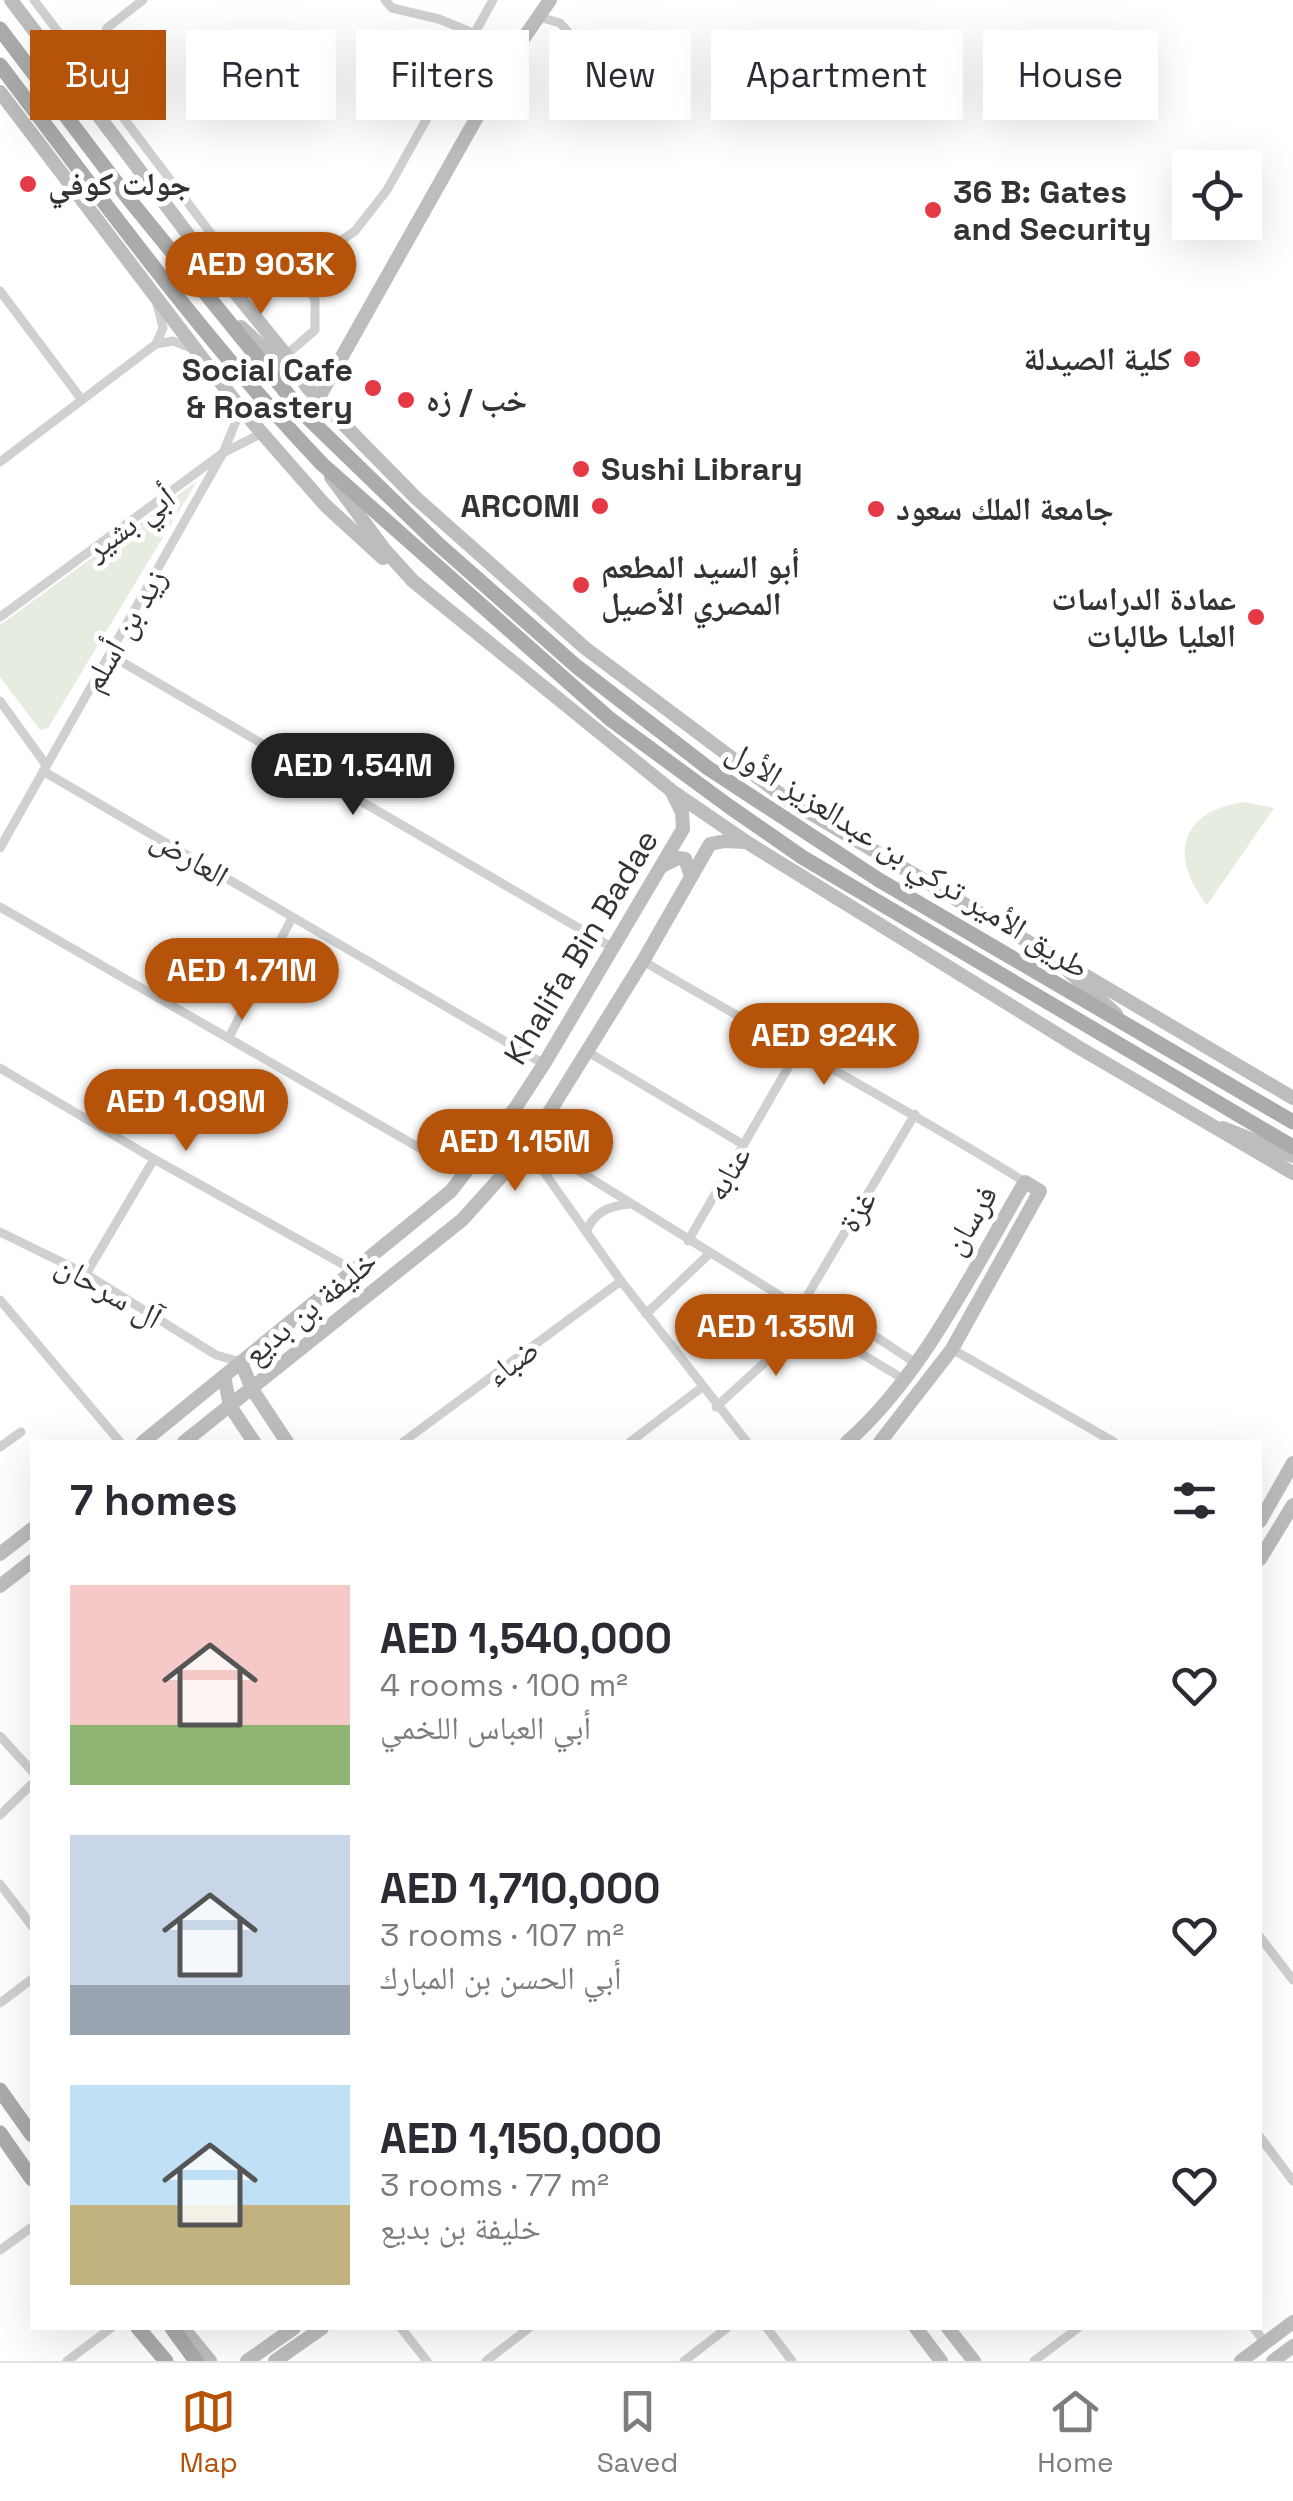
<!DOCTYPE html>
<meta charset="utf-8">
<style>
:root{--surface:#fff;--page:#f2f2f3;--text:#2b2b33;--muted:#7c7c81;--line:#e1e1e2;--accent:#b45309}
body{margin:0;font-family:"Space Grotesk","Noto Naskh Arabic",sans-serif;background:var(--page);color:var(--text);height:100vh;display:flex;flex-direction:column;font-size:38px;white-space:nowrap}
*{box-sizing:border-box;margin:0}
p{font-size:32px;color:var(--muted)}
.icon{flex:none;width:55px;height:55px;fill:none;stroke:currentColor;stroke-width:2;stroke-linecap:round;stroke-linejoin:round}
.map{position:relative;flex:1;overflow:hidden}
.panel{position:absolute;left:30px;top:1440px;width:1232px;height:890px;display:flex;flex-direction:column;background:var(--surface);border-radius:0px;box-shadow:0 10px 40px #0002}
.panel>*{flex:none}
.hud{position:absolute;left:30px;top:30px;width:1235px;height:90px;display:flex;gap:20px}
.fabs{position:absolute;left:1172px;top:150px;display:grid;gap:20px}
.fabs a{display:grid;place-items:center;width:90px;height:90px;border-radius:0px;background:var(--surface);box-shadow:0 10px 40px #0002;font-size:50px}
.price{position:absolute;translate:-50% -85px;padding:0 22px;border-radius:35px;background:var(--accent);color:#fff;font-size:32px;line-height:65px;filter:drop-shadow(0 2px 5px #0008)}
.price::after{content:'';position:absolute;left:50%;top:60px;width:30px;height:22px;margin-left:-15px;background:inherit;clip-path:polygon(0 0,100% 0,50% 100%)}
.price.on{background:#222;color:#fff}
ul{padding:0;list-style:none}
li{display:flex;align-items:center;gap:30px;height:250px;padding:0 40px}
li span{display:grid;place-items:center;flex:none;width:280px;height:200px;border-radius:0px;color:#555}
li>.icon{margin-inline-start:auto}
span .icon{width:120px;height:120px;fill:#fffc;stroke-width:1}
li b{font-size:42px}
h2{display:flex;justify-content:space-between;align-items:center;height:120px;padding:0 40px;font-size:42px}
.chip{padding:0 35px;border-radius:0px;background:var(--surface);box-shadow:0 10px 40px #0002;font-size:35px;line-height:90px}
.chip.on{background:var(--accent);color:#fff}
.tabs{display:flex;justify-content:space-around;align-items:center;height:140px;border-top:2px solid var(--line);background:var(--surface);font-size:28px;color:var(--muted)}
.tabs a{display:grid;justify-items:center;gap:5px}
.tabs .on{color:var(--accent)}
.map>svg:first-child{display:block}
.green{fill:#e6ecdf}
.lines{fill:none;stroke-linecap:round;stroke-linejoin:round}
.street{stroke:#d0d0d0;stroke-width:9}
.secondary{stroke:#bdbdbd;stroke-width:14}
.primary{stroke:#ababab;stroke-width:15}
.poi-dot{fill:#e63946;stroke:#fff;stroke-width:4}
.labels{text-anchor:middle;stroke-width:10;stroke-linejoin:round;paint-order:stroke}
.poi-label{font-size:32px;font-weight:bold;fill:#333;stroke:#fff;text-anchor:start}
.street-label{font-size:32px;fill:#333;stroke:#fff}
</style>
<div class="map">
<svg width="1293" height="2361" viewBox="0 0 1293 2361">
<rect width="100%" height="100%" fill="#fff"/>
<!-- green -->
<g class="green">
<path d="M197,481L48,728L40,730L0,677V625Z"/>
<path d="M1244,802L1274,808L1207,905C1168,856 1180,811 1244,802Z"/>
</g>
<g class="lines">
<!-- street -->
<g class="street">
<path d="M34,0L247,281L272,288L355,231L387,190L493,0"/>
<path d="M385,0L392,8L439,19L473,33"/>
<path d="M538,20L543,18L560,23L569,33"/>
<path d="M107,96L129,85L109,61L101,43L107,28L143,0"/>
<path d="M0,291L82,400"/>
<path d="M156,344L163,328L157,304"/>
<path d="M286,355L315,330V299L298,273"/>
<path d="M0,462L156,344L173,341L191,348"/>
<path d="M0,617L223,453L262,433"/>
<path d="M110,655L613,948"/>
<path d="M0,701L46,765"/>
<path d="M43,771L544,1064"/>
<path d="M0,848L223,453L241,409"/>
<path d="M0,907L465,1174"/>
<path d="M643,961C770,1036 900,1104 1025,1182"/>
<path d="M229,1037L292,918"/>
<path d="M588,1052L744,1145"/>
<path d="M0,1068L154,1159L355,1271"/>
<path d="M532,1142L800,1308L809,1322L905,1380"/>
<path d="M527,1148L621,1281L747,1442"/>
<path d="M0,1232L86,1274L216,1355L241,1362"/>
<path d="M586,1232C594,1212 609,1206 629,1204"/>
<path d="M688,1241L797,1052"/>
<path d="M86,1274L154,1159"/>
<path d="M0,1300L120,1442"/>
<path d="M800,1308L915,1114"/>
<path d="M800,1308C830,1300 889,1347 916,1363"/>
<path d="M646,1314L709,1254"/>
<path d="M952,1349L1114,1442"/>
<path d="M716,1407L809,1322"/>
<path d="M403,1442L621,1281"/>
<path d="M630,1442L701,1388"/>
<path d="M0,1447L21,1432"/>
<path d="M0,1736L32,1771"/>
<path d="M0,1815L32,1784"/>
<path d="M0,1884L32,1926"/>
<path d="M1260,1937L1293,1980"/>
<path d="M0,2003L32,1979"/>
<path d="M1260,2137L1293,2181"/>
<path d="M0,2250L32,2227"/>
<path d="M401,2328L427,2361"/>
<path d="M767,2328L792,2361"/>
<path d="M1254,2328L1265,2343"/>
<path d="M67,2361L111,2328"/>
<path d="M486,2361L529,2328"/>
<path d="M684,2361L727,2328"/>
<path d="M1034,2361L1078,2328"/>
</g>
<!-- secondary -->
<g class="secondary">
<path d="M11,0L190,237L286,355L307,387L416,498L585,648L788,800L1293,1098"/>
<path d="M0,92L241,409L325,505L383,558"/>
<path d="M241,327L294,377"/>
<path d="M318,399L512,55L550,0"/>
<path d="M331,477L384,549L413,581L672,791L748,843L1078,1047L1293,1173"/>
<path d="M662,866L678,858L685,859L691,876"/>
<path d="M1065,968L1116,1014"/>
<path d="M1223,1128L1293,1156"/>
<path d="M241,1362L252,1389L287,1442"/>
<path d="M224,1376L230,1406L254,1442"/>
<path d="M143,1442L451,1191L516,1107L544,1064L683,829L682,812L672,792"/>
<path d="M184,1442L462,1220L527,1148L643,961L710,844L725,841L745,842"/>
<path d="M847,1442C922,1377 974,1268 1025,1182L1040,1191L952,1349L880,1442"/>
<path d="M1260,1521L1293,1463"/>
<path d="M0,1554L32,1529"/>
<path d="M1260,1559L1293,1505"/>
<path d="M0,1586L32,1561"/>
<path d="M183,2328L210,2361"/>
<path d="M916,2328L941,2361"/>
<path d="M948,2328L974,2361"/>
<path d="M247,2361L294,2328"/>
<path d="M275,2361L322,2328"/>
<path d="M1241,2361L1293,2322"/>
<path d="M1273,2361L1293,2346"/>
</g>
<!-- primary -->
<g class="primary">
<path d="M0,29L128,198L303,413L437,543L576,666L708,768L879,880L1293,1122"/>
<path d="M0,65C103,201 204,340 322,464L610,719L730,807L802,857L1293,1147"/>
<path d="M0,2090L32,2135"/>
<path d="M0,2133L32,2179"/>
<path d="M138,2328L166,2361"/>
<path d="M172,2328L196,2361"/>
</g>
</g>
<!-- markers -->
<g class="poi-dot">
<circle cx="28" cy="184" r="10"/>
<circle cx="933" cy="210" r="10"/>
<circle cx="1192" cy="359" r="10"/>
<circle cx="373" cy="388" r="10"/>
<circle cx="406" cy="400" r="10"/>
<circle cx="581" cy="469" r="10"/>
<circle cx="600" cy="506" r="10"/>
<circle cx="876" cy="509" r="10"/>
<circle cx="581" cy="585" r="10"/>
<circle cx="1256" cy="617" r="10"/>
</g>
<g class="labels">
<!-- poi labels -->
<g class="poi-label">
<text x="48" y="195">جولت كوفي</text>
<text x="953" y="203">36 B: Gates<tspan x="953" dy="37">and Security</tspan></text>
<text x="1172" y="370" text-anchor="end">كلية الصيدلة</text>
<text x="353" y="381" text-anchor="end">Social Cafe<tspan x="353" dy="37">&amp; Roastery</tspan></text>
<text x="426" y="411">خب / زه</text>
<text x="601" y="480">Sushi Library</text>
<text x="580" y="517" text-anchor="end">ARCOMI</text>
<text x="896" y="520">جامعة الملك سعود</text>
<text x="601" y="578">أبو السيد المطعم<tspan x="601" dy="37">المصري اﻷصيل</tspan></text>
<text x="1236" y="610" text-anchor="end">عمادة الدراسات<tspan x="1236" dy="37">العليا طالبات</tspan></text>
</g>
<!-- street labels -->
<g class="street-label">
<text transform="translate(130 523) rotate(-36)" y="11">أبي بشير</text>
<text transform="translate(124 630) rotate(-60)" y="11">زيد بن أسلم</text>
<text transform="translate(190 857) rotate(31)" y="11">العارض</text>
<text transform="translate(908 859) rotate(32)" y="11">طريق الأمير تركي بن عبدالعزيز الأول</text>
<text transform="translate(581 947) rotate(-59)" y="11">Khalifa Bin Badae</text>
<text transform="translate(728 1173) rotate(-60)" y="11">عنابه</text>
<text transform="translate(857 1211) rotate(-59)" y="11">غزة</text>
<text transform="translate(970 1220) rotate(-59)" y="11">فرسان</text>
<text transform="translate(109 1291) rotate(30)" y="11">آل سرحان</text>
<text transform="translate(310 1307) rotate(-39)" y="11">خليفة بن بديع</text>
<text transform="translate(512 1362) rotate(-37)" y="11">ضباء</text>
</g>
</g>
</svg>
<div class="fabs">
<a><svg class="icon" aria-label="locate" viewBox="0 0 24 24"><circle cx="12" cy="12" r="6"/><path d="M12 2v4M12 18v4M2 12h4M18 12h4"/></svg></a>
</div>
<b class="price" style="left:261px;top:317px">AED 903K</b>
<b class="price on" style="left:353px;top:818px">AED 1.54M</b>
<b class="price" style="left:242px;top:1023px">AED 1.71M</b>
<b class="price" style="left:824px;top:1088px">AED 924K</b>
<b class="price" style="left:186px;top:1154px">AED 1.09M</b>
<b class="price" style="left:515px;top:1194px">AED 1.15M</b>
<b class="price" style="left:776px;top:1379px">AED 1.35M</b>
<div class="hud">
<a class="chip on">Buy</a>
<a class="chip">Rent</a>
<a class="chip">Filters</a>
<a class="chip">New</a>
<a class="chip">Apartment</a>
<a class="chip">House</a>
</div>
<section class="panel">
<h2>7 homes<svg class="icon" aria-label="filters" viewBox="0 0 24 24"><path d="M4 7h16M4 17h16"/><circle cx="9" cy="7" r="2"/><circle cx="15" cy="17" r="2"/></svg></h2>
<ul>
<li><span style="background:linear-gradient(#f6c9c9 70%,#8fb573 0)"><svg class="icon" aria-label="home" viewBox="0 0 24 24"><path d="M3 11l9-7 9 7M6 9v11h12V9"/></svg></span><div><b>AED 1,540,000</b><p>4 rooms · 100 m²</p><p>أبي العباس اللخمي</p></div><svg class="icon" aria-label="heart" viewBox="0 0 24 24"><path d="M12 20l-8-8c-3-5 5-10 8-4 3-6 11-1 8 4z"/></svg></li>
<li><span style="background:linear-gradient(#c9d6e8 75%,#9aa5b1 0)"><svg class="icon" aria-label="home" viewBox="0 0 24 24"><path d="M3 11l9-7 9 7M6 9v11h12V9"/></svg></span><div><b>AED 1,710,000</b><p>3 rooms · 107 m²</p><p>أبي الحسن بن المبارك</p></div><svg class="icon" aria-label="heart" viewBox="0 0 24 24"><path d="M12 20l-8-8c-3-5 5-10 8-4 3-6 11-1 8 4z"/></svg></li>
<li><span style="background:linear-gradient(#bfe0f5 60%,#c2b280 0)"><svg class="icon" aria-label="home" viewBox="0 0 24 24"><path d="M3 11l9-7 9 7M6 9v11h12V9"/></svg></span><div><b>AED 1,150,000</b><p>3 rooms · 77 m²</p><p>خليفة بن بديع</p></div><svg class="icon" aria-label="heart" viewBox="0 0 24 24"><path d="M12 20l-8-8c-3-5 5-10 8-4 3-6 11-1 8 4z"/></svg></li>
</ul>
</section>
</div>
<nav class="tabs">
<a class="on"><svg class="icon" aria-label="map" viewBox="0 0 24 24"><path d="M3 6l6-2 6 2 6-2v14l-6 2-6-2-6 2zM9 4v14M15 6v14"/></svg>Map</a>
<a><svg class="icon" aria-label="saved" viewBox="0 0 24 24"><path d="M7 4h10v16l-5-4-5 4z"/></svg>Saved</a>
<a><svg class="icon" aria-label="home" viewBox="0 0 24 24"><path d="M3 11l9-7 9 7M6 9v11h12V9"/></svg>Home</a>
</nav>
